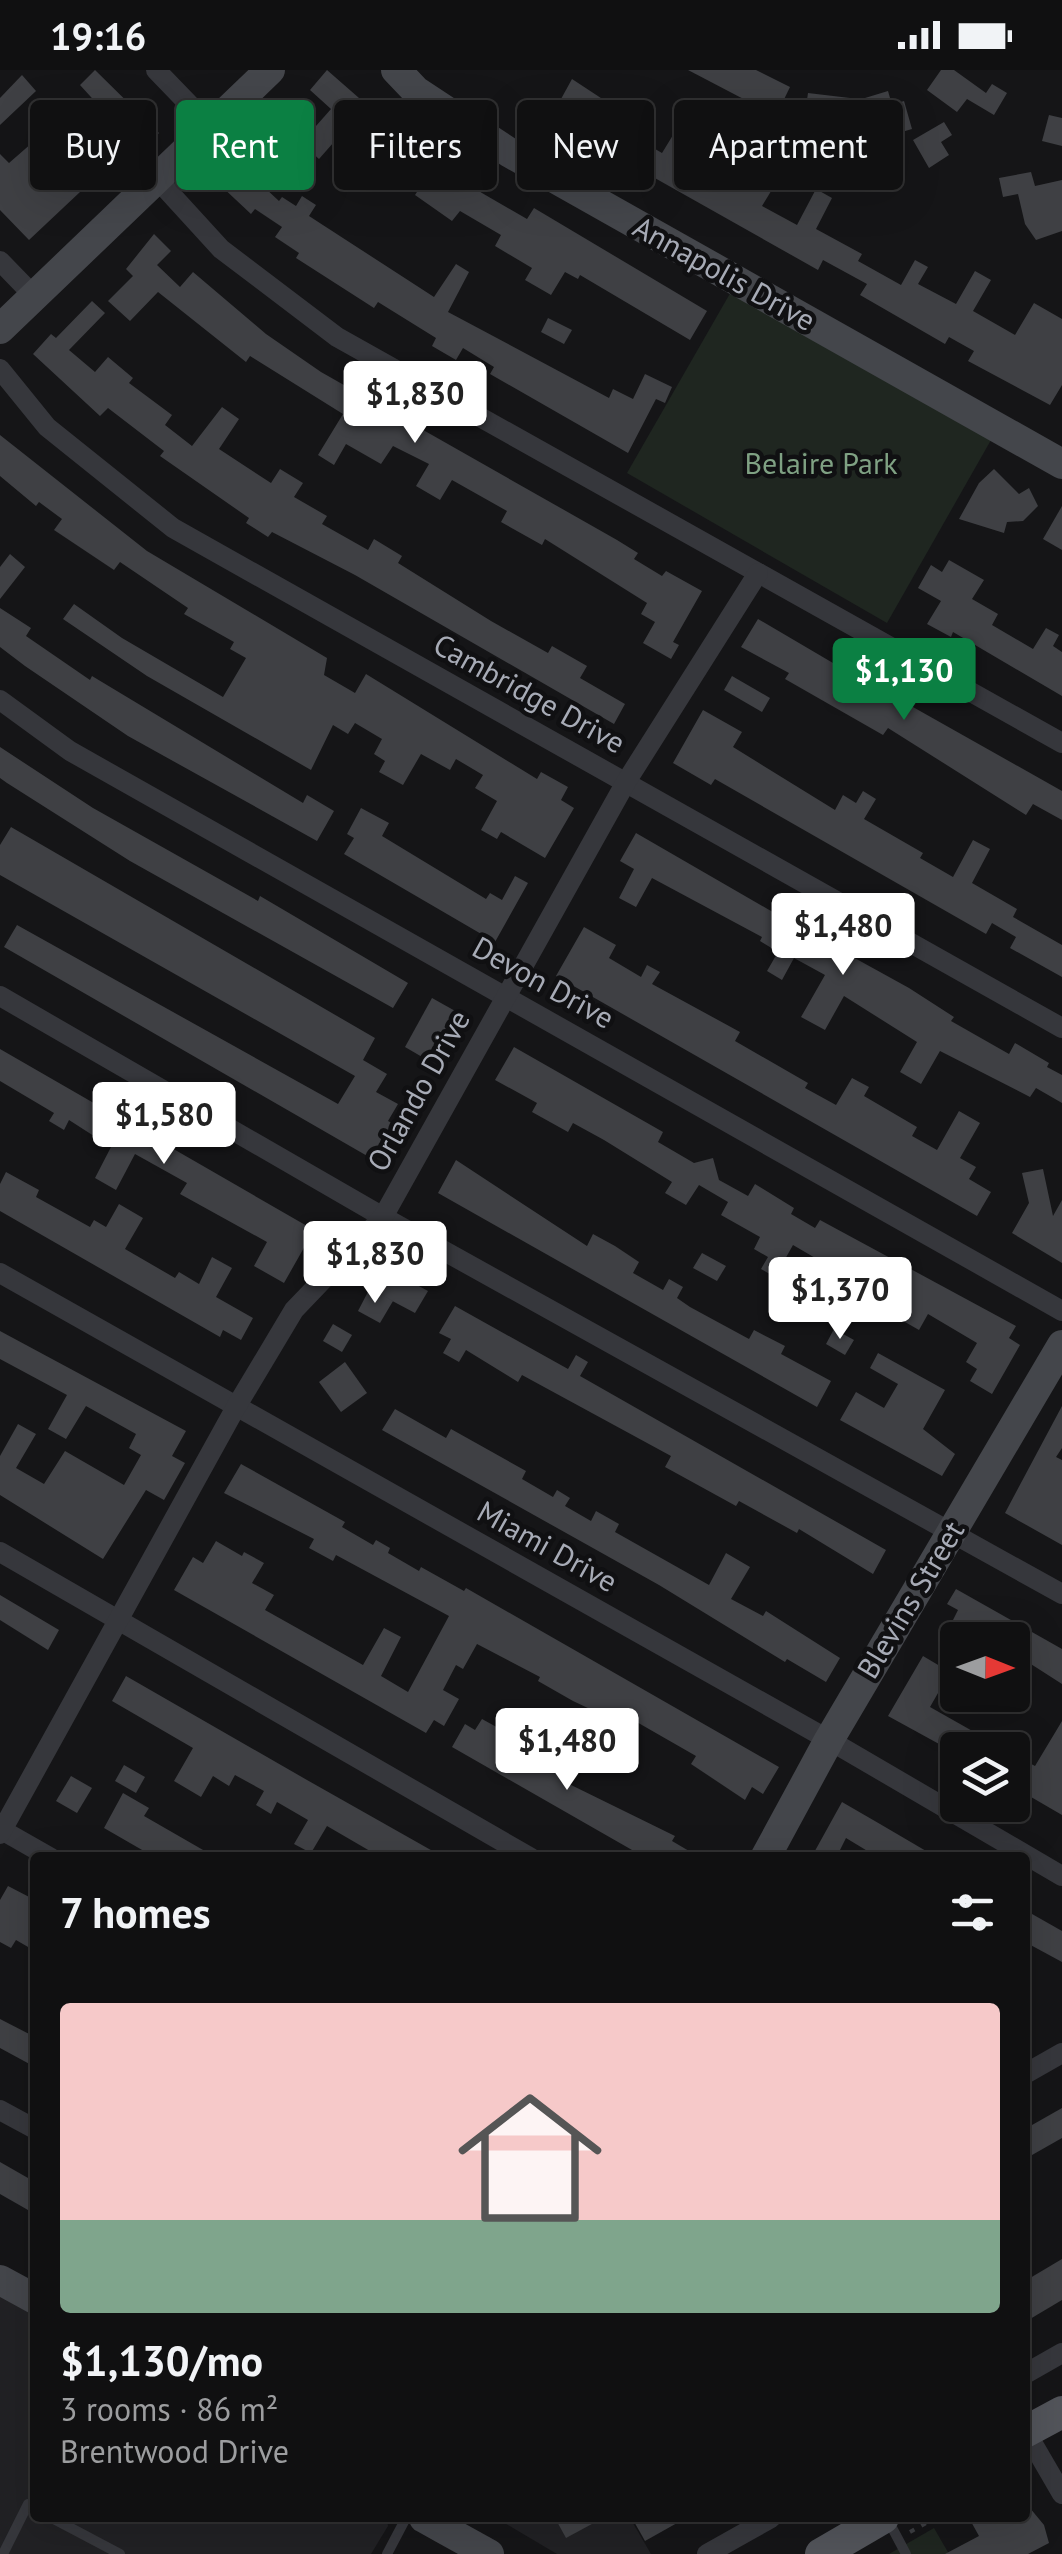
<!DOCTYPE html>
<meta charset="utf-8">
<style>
:root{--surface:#101011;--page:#19191a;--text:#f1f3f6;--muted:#9c9d9f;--line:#303031;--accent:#0b8043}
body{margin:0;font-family:"PT Sans",sans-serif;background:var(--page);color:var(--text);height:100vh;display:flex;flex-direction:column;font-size:38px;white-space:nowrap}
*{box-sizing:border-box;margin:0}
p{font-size:32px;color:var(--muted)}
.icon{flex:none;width:55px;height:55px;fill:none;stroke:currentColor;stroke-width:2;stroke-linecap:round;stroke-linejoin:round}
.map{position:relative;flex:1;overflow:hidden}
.sheet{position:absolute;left:30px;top:1782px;width:1000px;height:670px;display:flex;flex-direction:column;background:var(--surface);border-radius:10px;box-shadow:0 10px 40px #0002,0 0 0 2px var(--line)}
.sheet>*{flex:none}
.hud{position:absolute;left:30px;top:30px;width:1002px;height:90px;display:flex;gap:20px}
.needle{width:65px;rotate:91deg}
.controls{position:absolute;left:940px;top:1552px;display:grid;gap:20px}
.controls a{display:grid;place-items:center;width:90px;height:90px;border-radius:10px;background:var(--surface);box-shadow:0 10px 40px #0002,0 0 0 2px var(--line);font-size:50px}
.price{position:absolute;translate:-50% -85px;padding:0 22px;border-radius:10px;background:#fff;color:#222;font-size:32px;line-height:65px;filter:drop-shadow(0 2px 5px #0008)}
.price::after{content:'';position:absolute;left:50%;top:60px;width:30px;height:22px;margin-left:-15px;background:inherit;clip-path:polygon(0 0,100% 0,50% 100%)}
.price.current{background:var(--accent);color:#fff}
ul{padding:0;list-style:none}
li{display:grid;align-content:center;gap:20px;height:530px;padding:0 30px}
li+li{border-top:2px solid var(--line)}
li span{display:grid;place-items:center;height:310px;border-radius:10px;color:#555}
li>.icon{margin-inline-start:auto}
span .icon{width:180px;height:180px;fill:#fffc;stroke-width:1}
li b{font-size:42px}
h2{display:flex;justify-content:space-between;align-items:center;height:120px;padding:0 30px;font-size:42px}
.chip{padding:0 35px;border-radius:10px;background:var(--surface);box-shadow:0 10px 40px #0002,0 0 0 2px var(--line);font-size:35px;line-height:90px}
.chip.current{background:var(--accent);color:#fff}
.status{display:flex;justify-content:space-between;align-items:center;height:70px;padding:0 50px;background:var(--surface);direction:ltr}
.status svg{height:28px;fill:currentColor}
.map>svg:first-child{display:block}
.built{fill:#212124}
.green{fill:#1f2620}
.building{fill:#3f4044}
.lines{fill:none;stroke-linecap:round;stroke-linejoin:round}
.path{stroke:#3c3e42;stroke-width:4;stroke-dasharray:5 8;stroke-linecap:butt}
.lane{stroke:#36373c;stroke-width:10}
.street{stroke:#36373c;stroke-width:20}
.secondary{stroke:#44464b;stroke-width:30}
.primary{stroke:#52545a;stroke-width:32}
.labels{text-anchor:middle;stroke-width:9;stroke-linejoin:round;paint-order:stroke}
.street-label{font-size:30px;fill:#a7abb6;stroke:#101012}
.park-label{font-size:30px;fill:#7fa183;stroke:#101012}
</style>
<div class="status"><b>19:16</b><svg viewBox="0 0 49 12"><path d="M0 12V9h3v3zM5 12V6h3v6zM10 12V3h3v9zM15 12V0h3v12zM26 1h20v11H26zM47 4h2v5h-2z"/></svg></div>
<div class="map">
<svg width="1062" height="2484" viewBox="0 0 1062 2484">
<rect width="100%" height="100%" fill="#151517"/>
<!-- built -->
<g class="built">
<path d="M0,2221L35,2241V2448H387L388,2456L371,2484H0Z"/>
<path d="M496,2448H630L651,2484H557Z"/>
</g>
<!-- green -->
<g class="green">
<path d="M732,220L991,370L887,553L627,403Z"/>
<path d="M934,2458L949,2484H889Z"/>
</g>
<!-- building -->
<g class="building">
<path d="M95,0L159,63L122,98L114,90L29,170L0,140V84L9,93L48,59L42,54L56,40L75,59L55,79L73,99L104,71L96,63L111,49L80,15Z"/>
<path d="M327,0L375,42L378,38L448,86L441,96L482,123L527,149L534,138L707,241L690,270L580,205L578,209L565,202L551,225L525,210L532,198L495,176L501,165L460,141L452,151L415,125L430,102L401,83L388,99L370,85L375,77L348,56L319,89L301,73L331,39L310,20Z"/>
<path d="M688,0H756L790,17L776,46Z"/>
<path d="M941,0H954L986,23L992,14L1007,23L994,45L967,29L957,42L927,20Z"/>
<path d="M22,5L36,21L0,55V28Z"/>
<path d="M572,9L645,57L638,69L662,83L681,52L703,65L690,87L756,120L781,78L793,85L762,136L797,155L816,119L832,128L816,159L862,184L858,191L901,215L915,190L928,197L918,214L956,234L975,201L991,210L973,241L1015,265L1034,233L1062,249V315L1050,335L968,291L974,281L949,267L945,274L860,225L867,214L823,190L818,200L550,49Z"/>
<path d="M888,21L892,35L904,31L912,59L878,69L865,28Z"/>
<path d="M808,23L850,28L845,68L803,57Z"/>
<path d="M1049,45L1062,48V76L1042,71Z"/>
<path d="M944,52L952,65L941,72L949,85L929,98L913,70Z"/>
<path d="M238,93L279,131L282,127L296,136L302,126L316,135L309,146L434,227L456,194L469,202L448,242L609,328L613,319L633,329L645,304L672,317L665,333L656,329L628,383L490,304L494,297L463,278L456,290L432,276L436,268L378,232L374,238L296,188L299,183L275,167L282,157L255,139L251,144L219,114Z"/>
<path d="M1031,102L1035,116L1062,110V161L1036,170L1025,154L1018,124L1003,127L999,108Z"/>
<path d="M154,164L171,181L157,195L180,217L193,202L266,264L321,302L617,470L638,483L634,489L662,506L666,501L702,521L673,572L679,575L671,589L643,573L655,552L641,544L647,533L545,469L542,475L501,452L507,441L452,410L440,430L416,416L429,394L393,376L381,394L346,374L334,395L318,385L343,344L250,286L246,292L158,222L130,251L108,231L133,206L126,199Z"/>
<path d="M92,231L105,243L69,280L95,302L108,287L133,308L129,313L172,345L165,355L192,376L222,337L239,349L219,379L271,413L280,399L303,413L294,427L327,446L322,454L368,480L374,469L402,486L398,493L491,551L548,583L552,576L587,596L580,608L625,634L614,654L355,505L272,462L268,467L246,453L249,448L160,386L164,381L108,338L100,346L33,284L51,264L56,268Z"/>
<path d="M548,248L572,260L564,274L541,262Z"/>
<path d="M0,365L147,481L327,588L324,605L355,623L366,604L537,709L541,702L568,717L561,730L574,738L545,788L501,762L497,769L481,760L497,731L475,718L483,705L456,689L450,700L421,684L403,715L379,702L385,691L374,684L382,669L355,653L348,664L333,655L311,700L147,606L63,549L74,534L122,568L223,627L246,588L230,579L234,572L184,544L188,538L120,492L114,500L54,460L62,449L39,432L36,436L0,406Z"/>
<path d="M994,399L1019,424L1029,418L1038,436L1023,451L1007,452L1004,463L959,449L979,413Z"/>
<path d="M1062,436V480L1043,469Z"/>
<path d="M10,484L25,497L0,529V497Z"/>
<path d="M949,490L984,510L972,529L998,544L992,555L1033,579L1046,558L1059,565L1053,576L1062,582V626L953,562L951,567L927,554L941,531L918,518L931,495L942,502Z"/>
<path d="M0,538L31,558L26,566L90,610L92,606L303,733L307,725L334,741L317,771L128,666L25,596L0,577Z"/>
<path d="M758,549L850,603L844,612L875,630L881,619L1062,721V750L1033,734L1026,745L888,658L883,665L785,609L789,603L741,577Z"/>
<path d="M732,606L770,628L762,642L724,620Z"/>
<path d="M703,640L742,662L733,677L835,740L843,725L856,733L863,721L876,729L864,749L923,783L920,788L953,807L973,770L990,779L972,813L1017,839L1013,847L1062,875V907L1010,878L1016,867L992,853L986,864L715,709L711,715L673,693Z"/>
<path d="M0,677L93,738L258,831L260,826L408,913L393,938L130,791L7,713L0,708Z"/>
<path d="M361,738L389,753L382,766L486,829L490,823L502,830L515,806L528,813L495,872L344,784L354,768L347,764Z"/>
<path d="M11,757L375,968L363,990L387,1004L376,1022L398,1034L388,1051L401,1058L387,1082L376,1076L369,1087L4,877L17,855L338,1034L355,1006L0,805V775Z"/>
<path d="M636,763L797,856L791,868L815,882L822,870L909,918L954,947L951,951L1009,984L1015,973L1049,993L1047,997L1062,1005V1033L1036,1018L1030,1027L940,981L921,1014L900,1002L917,972L844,926L825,960L801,947L825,905L794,888L782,910L767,901L778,882L760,871L762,867L652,808L636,837L619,828L634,799L620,791Z"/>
<path d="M584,857L616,875L609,888L641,907L647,895L660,902L652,914L740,962L735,971L808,1013L805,1018L836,1035L852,1008L869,1017L864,1026L917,1057L912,1066L937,1080L959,1041L980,1053L960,1088L976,1097L969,1109L991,1122L977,1146L556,906Z"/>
<path d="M432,928L457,942L429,991L405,977Z"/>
<path d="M514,977L663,1062L658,1072L694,1093L713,1088L719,1110L748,1126L755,1114L794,1138L791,1144L815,1158L820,1150L1016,1256L1009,1268L1020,1275L992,1324L970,1311L977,1299L966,1292L977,1273L928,1244L919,1260L877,1236L875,1240L838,1219L846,1206L793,1175L775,1207L761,1199L768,1187L754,1179L760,1167L721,1145L728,1132L699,1115L686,1135L665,1123L672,1112L604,1070L573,1053L568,1062L532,1042L537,1033L495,1010Z"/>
<path d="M0,979L314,1160L284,1213L254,1196L267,1172L180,1124L187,1113L135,1084L116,1120L95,1108L111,1077L69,1050L64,1060L49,1051L54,1043L0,1011Z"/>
<path d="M456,1090L587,1176L593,1164L615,1176L639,1192L633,1203L663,1220L669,1209L683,1217L677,1228L690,1237L749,1269L754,1260L785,1276L781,1284L831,1311L817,1337L438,1123Z"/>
<path d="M1043,1099L1053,1146L1062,1130V1193L1012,1163L1029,1133L1022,1103Z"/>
<path d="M6,1102L39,1120L36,1127L90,1157L94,1150L106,1157L119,1134L143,1148L125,1179L175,1208L179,1202L199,1214L212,1187L232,1198L216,1227L253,1248L241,1270L223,1260L220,1267L0,1141V1114Z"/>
<path d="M702,1183L726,1196L717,1211L693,1198Z"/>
<path d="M393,1202L428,1221L415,1243L381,1225Z"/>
<path d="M370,1218L393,1231L380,1253L358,1241Z"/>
<path d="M455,1236L568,1299L576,1285L588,1292L580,1306L886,1480L873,1504L799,1459L797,1463L739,1431L736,1436L665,1397L671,1386L522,1305L518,1312L466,1280L459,1292L443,1283L451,1269L439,1263Z"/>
<path d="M333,1254L352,1265L342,1282L323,1271Z"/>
<path d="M834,1259L854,1270L845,1285L826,1274Z"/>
<path d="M0,1261L186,1361L172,1386L185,1393L164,1430L146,1420L103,1489L0,1425V1386L18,1354L36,1364L16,1398L44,1414L65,1381L124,1415L141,1385L129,1378L136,1364L86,1336L66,1369L48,1359L67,1325L0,1289Z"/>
<path d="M878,1283L945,1320L923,1359L955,1384L942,1406L840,1350L856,1322L884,1338L898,1314L870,1298Z"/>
<path d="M345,1292L367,1323L341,1342L319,1312Z"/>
<path d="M1062,1336V1378L1056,1387L1062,1390V1475L1005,1443Z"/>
<path d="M395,1339L446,1368L451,1359L526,1401L522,1409L553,1427L557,1420L570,1428L565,1436L591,1451L596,1441L619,1454L615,1462L709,1515L726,1483L750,1497L731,1529L763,1546L766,1541L840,1588L826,1612L787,1589L785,1592L659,1515L382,1360Z"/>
<path d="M241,1394L345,1452L342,1457L373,1475L376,1470L390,1478L388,1483L419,1501L421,1497L464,1521L466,1518L779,1697L763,1724L752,1717L745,1730L691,1694L696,1686L614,1639L609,1648L573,1631L538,1611L540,1607L477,1574L463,1599L456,1595L443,1620L459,1629L444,1656L434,1650L426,1663L174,1520L193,1487L203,1493L216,1471L242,1486L244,1482L264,1493L252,1513L274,1525L265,1540L363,1595L384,1558L401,1567L381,1606L408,1622L449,1546L336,1485L333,1491L309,1478L314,1469L224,1423Z"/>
<path d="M956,1519L1062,1579V1614L1012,1582V1570H975L950,1556L958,1540L947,1534Z"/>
<path d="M0,1525L59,1560L48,1580L0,1550Z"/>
<path d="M923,1586L950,1602L930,1637L1006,1680H950L888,1646Z"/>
<path d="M126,1606L307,1710L445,1788H382L327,1756L311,1783L294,1774L308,1750L277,1732L271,1744L256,1735L264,1721L235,1705L229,1716L213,1706L201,1727L174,1711L193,1678L112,1631Z"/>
<path d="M482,1649L502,1660L496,1671L552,1701L562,1682L577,1690L565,1712L675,1766L672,1771L701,1788H646L452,1677L465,1654L475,1660Z"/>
<path d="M1062,1651V1745L1012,1716V1684L1035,1696Z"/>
<path d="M124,1695L145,1707L136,1723L115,1711Z"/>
<path d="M71,1706L92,1718L77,1743L56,1731Z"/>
<path d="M123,1723L149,1738L144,1746L217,1788H156L104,1758Z"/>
<path d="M842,1732L880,1754L938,1788H879L846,1768L836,1788H811Z"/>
<path d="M8,1816L35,1830V1881L16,1870L11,1878L0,1872V1830Z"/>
<path d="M1025,1840L1062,1861V1892L1025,1872Z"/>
<path d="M0,1949L35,1967V1997L0,1978Z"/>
<path d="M1062,2038V2068L1025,2089V2059Z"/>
<path d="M0,2092L35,2112V2144L0,2124Z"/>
<path d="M1062,2189V2230L1025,2252V2211Z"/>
<path d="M1025,2432L1044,2455L1049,2473L1028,2484H945L979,2466L969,2448H1025Z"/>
<path d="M555,2448H603L566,2468Z"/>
<path d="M632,2448H686L645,2471Z"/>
</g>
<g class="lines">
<!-- path -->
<path class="path" d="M910,2462L935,2448"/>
<!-- lane -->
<g class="lane">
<path d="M52,2448L120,2484"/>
<path d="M888,2450L906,2484"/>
<path d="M3,2484L28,2434L35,2438"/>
<path d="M387,2484L406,2448"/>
</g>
<!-- street -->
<g class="street">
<path d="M156,0L211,57"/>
<path d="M157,109L221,179L337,267L1062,673"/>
<path d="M0,191L34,226"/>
<path d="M0,299L47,357L173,458L1062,958"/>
<path d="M0,630L70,681L1062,1241"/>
<path d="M0,926L383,1147L1062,1524"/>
<path d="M0,1203L829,1670L1062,1806"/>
<path d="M0,1482L531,1788"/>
<path d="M0,1759L51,1788"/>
<path d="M0,1764L236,1337L294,1240L383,1147L626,712L758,503"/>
<path d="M1025,2004L1062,1983"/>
<path d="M0,2040L35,2059"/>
<path d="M1025,2304L1062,2283"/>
<path d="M1026,2362L1062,2424"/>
<path d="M707,2484L771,2448"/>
</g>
<!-- secondary -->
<g class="secondary">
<path d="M396,0L416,21L510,83L1062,394"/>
<path d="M0,259L270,0"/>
<path d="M765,1788L829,1670L1062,1275"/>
<path d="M0,2210L35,2229"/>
<path d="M424,2448L489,2484"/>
</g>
<!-- primary -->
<g class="primary">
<path d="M1025,2362L1062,2342"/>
<path d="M821,2484L883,2448"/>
</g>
</g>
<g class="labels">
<!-- street labels -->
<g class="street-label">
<text transform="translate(724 204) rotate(29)" y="10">Annapolis Drive</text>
<text transform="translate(529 624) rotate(29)" y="10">Cambridge Drive</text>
<text transform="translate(543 913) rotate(29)" y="10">Devon Drive</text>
<text transform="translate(419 1021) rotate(-61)" y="10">Orlando Drive</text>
<text transform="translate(547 1477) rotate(29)" y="10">Miami Drive</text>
<text transform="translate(911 1530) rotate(-59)" y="10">Blevins Street</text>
</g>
<!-- park labels -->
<g class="park-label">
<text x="821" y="404">Belaire Park</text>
</g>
</g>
</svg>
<div class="controls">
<a><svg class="needle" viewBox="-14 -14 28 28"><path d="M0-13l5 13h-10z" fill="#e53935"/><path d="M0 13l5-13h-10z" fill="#9c9d9f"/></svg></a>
<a><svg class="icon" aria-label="layers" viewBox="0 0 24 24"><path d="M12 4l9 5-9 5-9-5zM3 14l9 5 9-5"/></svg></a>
</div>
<b class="price" style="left:415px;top:376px">$1,830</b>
<b class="price current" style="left:904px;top:653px">$1,130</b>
<b class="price" style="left:843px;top:908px">$1,480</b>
<b class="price" style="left:164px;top:1097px">$1,580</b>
<b class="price" style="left:375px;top:1236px">$1,830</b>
<b class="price" style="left:840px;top:1272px">$1,370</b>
<b class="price" style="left:567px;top:1723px">$1,480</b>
<div class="hud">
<a class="chip">Buy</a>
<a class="chip current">Rent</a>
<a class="chip">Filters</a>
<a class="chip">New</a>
<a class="chip">Apartment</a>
</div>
<section class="sheet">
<h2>7 homes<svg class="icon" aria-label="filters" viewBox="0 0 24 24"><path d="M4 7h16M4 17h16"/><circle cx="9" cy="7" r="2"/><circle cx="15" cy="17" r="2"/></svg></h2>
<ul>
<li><span style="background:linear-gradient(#f6c9c9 70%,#7fa58c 0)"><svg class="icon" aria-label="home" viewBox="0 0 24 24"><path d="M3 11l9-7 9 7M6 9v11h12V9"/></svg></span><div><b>$1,130/mo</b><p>3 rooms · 86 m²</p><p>Brentwood Drive</p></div></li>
</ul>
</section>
</div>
